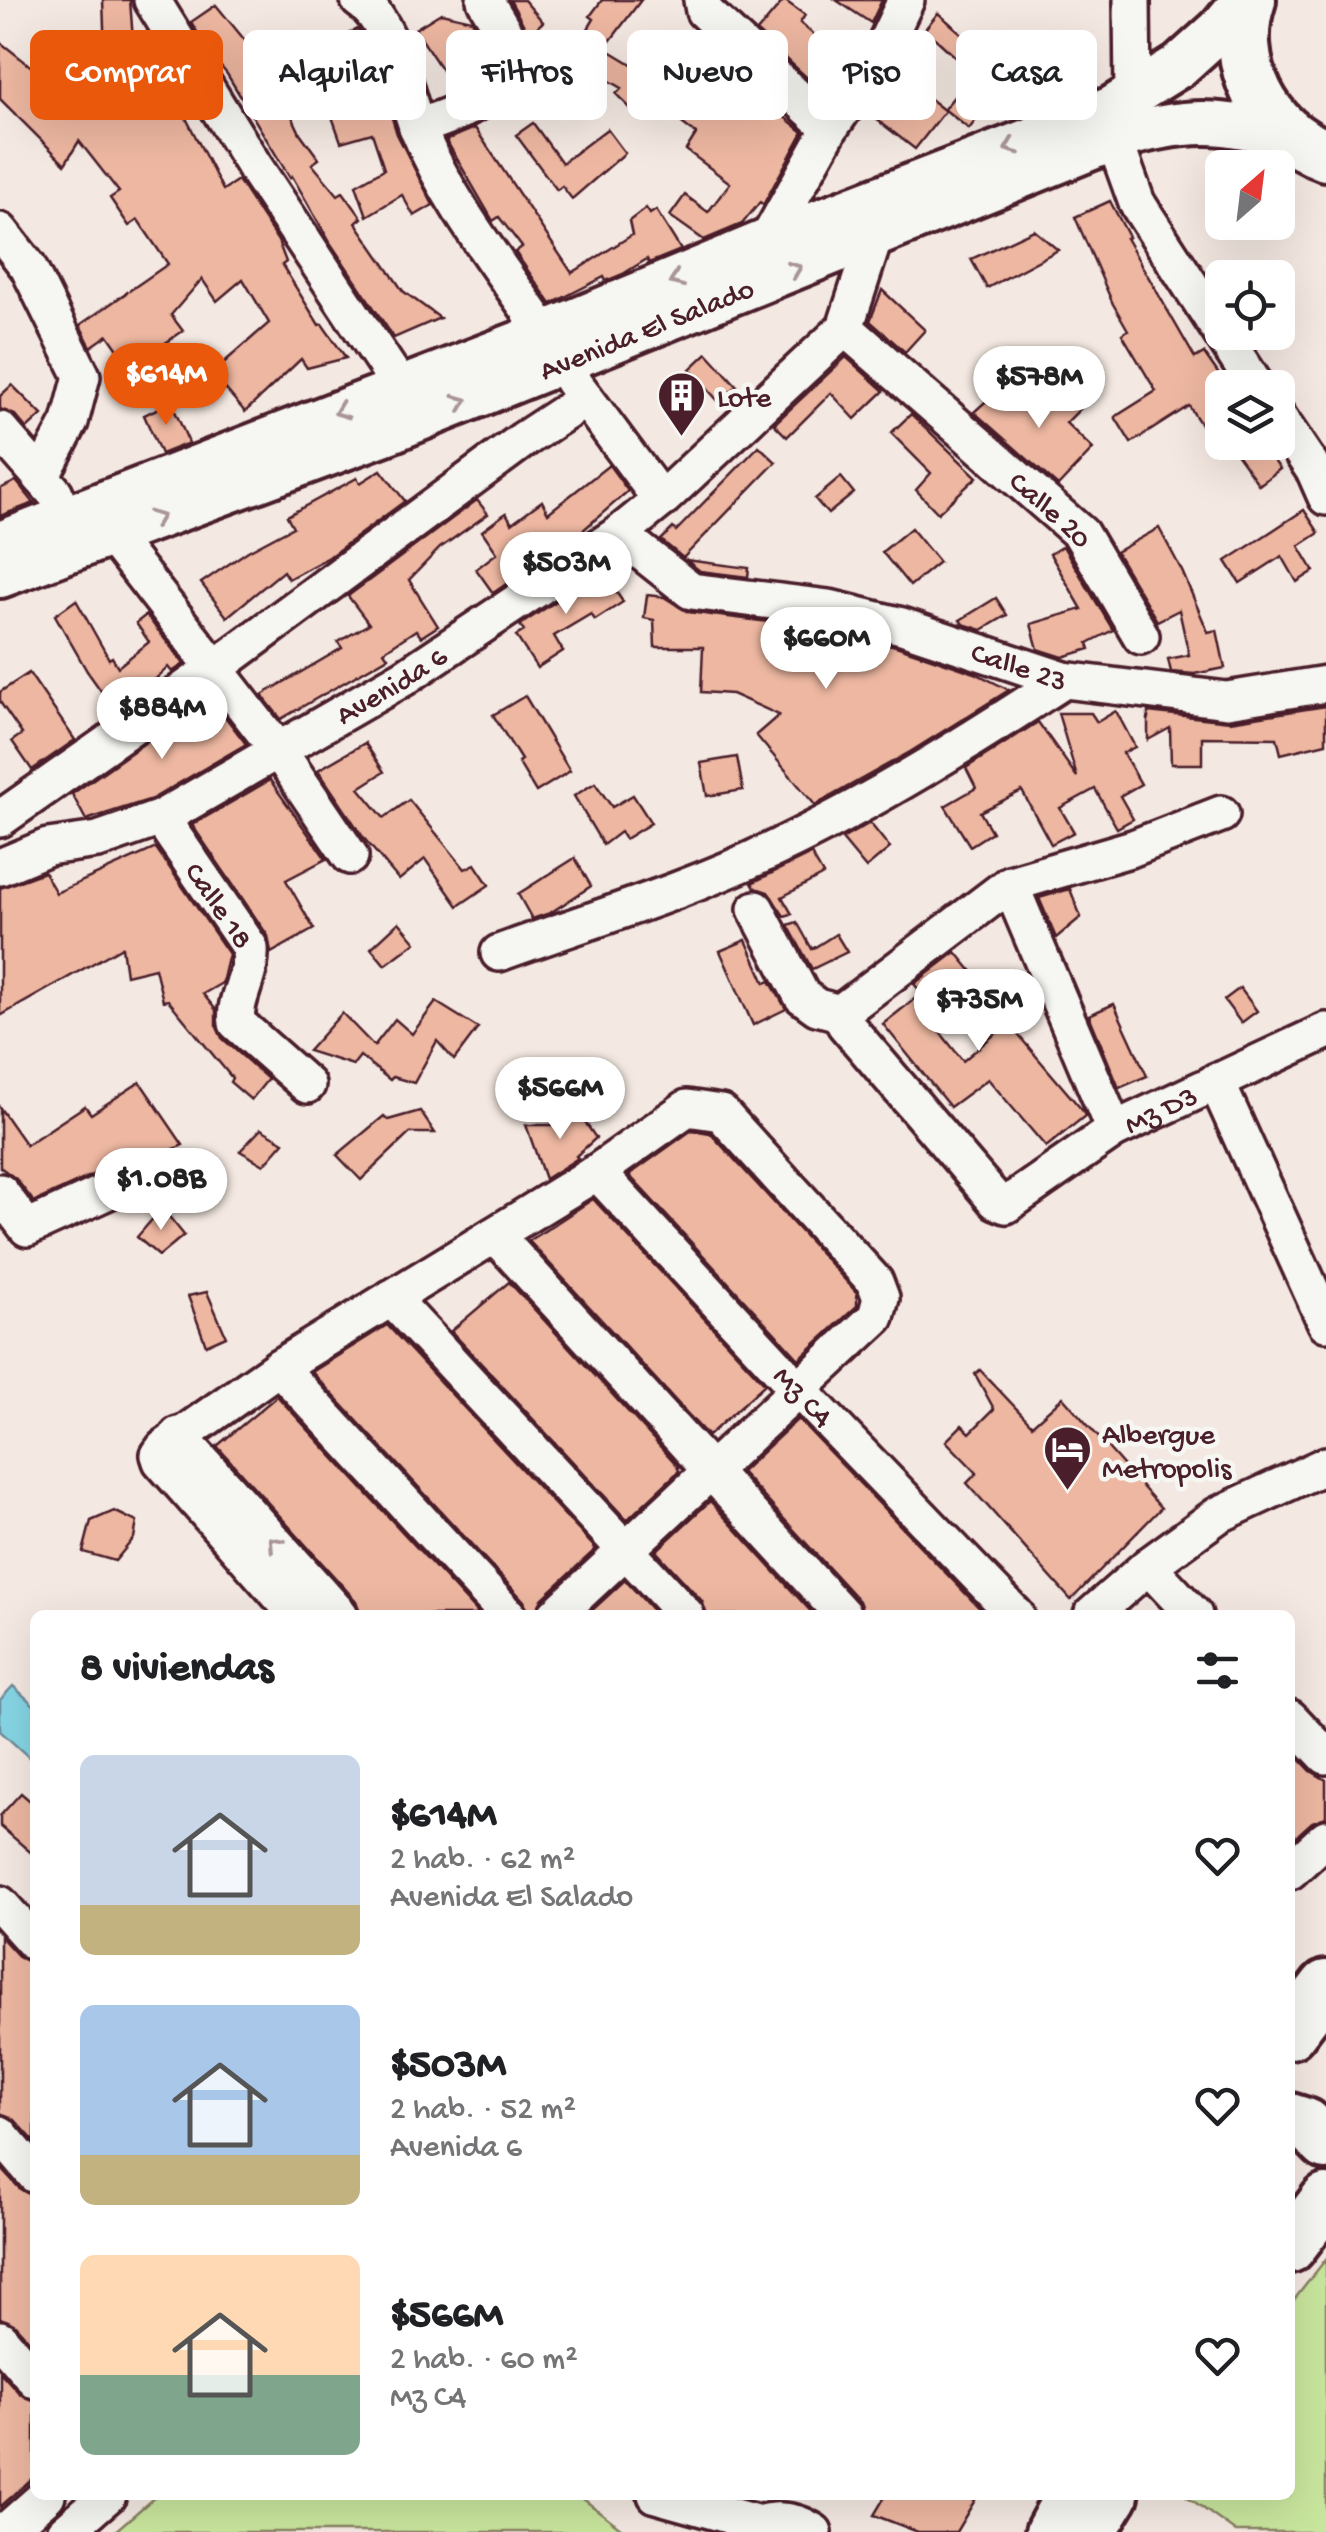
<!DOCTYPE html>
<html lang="es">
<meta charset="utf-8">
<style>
:root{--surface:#fff;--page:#f2f2f2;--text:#202124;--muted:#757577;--accent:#ea580c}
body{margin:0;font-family:"Gochi Hand",sans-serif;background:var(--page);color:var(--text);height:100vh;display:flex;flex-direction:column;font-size:38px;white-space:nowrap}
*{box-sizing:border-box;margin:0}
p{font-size:32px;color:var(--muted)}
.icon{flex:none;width:55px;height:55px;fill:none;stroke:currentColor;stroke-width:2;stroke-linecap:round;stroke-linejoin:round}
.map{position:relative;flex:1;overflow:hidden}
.panel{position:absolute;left:30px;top:1610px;width:1265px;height:890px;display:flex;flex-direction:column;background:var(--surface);border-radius:15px;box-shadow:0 10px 40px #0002}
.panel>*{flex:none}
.hud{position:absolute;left:30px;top:30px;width:1268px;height:90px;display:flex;gap:20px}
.needle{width:65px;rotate:28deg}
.buttons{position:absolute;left:1205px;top:150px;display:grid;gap:20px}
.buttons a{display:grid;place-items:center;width:90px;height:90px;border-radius:15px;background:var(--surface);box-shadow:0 10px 40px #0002;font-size:50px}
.price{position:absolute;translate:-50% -85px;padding:0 22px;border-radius:35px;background:#fff;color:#222;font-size:32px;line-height:65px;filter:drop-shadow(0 2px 5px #0008)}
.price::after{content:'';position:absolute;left:50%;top:60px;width:30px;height:22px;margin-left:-15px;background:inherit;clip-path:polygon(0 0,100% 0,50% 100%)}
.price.active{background:var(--accent);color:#fff}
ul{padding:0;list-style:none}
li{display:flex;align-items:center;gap:30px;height:250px;padding:0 50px}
li span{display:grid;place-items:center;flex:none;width:280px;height:200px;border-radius:15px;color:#555}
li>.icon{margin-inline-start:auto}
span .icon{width:120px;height:120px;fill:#fffc;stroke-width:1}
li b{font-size:42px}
h2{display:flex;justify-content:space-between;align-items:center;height:120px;padding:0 50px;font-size:42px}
.chip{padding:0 35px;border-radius:15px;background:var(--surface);box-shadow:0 10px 40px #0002;font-size:35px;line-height:90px}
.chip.active{background:var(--accent);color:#fff}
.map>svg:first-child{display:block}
.green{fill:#c8e59d;stroke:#898264;stroke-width:2.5}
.water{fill:#86d5e4;stroke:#6e8c9a;stroke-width:2.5}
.building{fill:#edb7a1;stroke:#4a1f2b;stroke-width:2.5}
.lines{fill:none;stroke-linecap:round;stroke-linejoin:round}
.minor-casing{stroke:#4a1f2b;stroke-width:42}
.major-casing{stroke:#4a1f2b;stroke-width:50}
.highway-casing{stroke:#4a1f2b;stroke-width:58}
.minor{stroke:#f6f6f2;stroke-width:35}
.major{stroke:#f6f6f2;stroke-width:42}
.highway{stroke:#f6f6f2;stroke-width:50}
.oneway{stroke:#a99598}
.labels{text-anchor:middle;stroke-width:9;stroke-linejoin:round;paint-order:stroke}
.street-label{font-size:30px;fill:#4a1f2b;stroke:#f6f6f2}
.poi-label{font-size:30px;fill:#4a1f2b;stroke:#f6f6f2;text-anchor:start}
</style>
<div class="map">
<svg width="1326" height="2532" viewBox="0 0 1326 2532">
<rect width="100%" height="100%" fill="#f4e9e2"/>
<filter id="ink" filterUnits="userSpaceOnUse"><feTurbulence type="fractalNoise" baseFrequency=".01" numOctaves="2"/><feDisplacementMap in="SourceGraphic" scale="20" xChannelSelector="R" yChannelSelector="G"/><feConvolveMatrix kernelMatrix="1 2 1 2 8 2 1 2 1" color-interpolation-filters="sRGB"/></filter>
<g filter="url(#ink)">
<!-- green -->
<g class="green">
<path d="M1326,2259V2532H1236L1185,2495H1290V2305Z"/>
<path d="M157,2495H578L626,2532H114Z"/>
</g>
<!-- water -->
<path class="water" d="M13,1686L35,1706V1763L0,1731V1700Z"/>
<!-- building -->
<g class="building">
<path d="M103,0H130L133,40L147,32L173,75L166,79L223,190L238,180L278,241L286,262L282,265L319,325L322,324L346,358L307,368L301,359L245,412L212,373L269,323L243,279L217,301L202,279L171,315L183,331L130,367L108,335L91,347L80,325L168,264L138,220L129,226L110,198L119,192L79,141L65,164L0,99V42L57,87L105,54Z"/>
<path d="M510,0H524L543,22L534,30L569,60L594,19L590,16L602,0H641L605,48L640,69L647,63L667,83L636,114L616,94L622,88L586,67L553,102L530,79L540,62L534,54L529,35Z"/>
<path d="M784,0L805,15L800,23L834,52L840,45L854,56L827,96L757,32Z"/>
<path d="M836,0H882L871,23Z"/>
<path d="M216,5L261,60L268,72L266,75L269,73L280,91L300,133L319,159L312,164L338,195L343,192L362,218L356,223L403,291L440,318L394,338L331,244L292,176L290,178L227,74L211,55L191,22Z"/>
<path d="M441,13L472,20L490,51L485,54L491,62L489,66L455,90L415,29Z"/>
<path d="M938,13L976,46L986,35L1003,50L991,64L1003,75L990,90L996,94L969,129L944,109L973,73L925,29Z"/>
<path d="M358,29L376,67L397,134L433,205L414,216L402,195L367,216L356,185L384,169L372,133L341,142L323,91L298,59Z"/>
<path d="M897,73L945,111L915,149L867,112Z"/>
<path d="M735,77L803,132L763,205L760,202L742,224L704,240L670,216L685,195L708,212L730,183L686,150L696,134L678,120L708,83L723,95Z"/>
<path d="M533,123L562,163L607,129L625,153L572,199L562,186L557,190L516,135Z"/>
<path d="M475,128L572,273L632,235L629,221L646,208L650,214L656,210L681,250L649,263L647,259L623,274L606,281L604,277L551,304L515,252L522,247L499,217L493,221L446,140Z"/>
<path d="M1110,201L1129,237L1126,238L1195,358L1204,353L1222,379V415L1203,428L1189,406L1131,443L1115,417L1156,391L1122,334L1128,330L1113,304L1075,217Z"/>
<path d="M1034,230L1058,250L987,288L971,259Z"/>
<path d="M882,290L925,330L905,352L870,321Z"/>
<path d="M707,353L737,386L719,402L690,369Z"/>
<path d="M846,357L884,391L855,419L831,393L787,437L774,424Z"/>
<path d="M1005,384L1020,400L1023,397L1040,413L1066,387L1084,405L1066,423L1093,449L1058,486L974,412Z"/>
<path d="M12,385L42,415L27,429L15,415L0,409V396Z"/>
<path d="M171,402L189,443L161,454L144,415Z"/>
<path d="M911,414L977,477L938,513L916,490L931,473L891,433Z"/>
<path d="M1228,442H1260L1280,469L1259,485Z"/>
<path d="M759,446L776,462L683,558L661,540L673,528L676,531Z"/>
<path d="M609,465L628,491L573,539L493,593L476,569L497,553L482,531L506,513L512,523L542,501L548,513Z"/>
<path d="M381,470L405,501L329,557L288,579L283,571L227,617L201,583L248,551L293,527L287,516L357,478L360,483Z"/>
<path d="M841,477L854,493L828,514L815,499Z"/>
<path d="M16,481L34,503L0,516V489Z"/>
<path d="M477,500L488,514L440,548L409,580L438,626L421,637L416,630L384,651L388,657L281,719L262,695L342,648L338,642L369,624L348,596Z"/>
<path d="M1304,510L1319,533L1299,546L1314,571L1297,582L1282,556L1240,583L1226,561Z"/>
<path d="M911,528L939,562L910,586L882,552Z"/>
<path d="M1159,528L1182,571L1208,632L1217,630L1225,668L1194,674L1171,672L1168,659L1189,655L1179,610L1157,621L1116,552Z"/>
<path d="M1063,546L1113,630L1088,643L1090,649L1063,657L1038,649L1031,624L1082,609L1050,554Z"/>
<path d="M686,560L749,568L748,577L700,571Z"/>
<path d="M602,571L623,602L595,620L591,614L554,636L563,651L537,668L516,636L524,631L520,625Z"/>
<path d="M647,595L664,597L688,612L825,629L896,646L975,673L1009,690L910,752L815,805L756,735L779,715L732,694L701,692L703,647H655L654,620L644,618Z"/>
<path d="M996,598L1007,615L982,630L963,624L960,620Z"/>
<path d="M76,600L109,659L112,657L118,667L149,642L136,623L146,615L184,664L172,672L168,667L137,697L116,712L87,671L55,615Z"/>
<path d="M29,673L75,740L32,770L12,741L22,734L0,702V692Z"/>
<path d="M525,696L570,771L536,792L518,762L521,760L493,715Z"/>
<path d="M210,697L246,744L152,799L86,820L72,794Z"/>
<path d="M1326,706V743L1281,754L1277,738L1202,737V764H1171L1170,728L1148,740V712L1230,721Z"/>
<path d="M1116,711L1135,747L1123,753L1141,784L1120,796L1133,819L1117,828L1095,789L1060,808L1074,832L1051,844L1022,791L980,812L992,832L970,846L945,806L976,788L966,768L1038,722L1077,777L1058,713H1091L1097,722Z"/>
<path d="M365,743L384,772L359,788L384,818L409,800L465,869L475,864L489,885L458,906L425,859L399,880L363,837L318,770Z"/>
<path d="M737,757L743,790L707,796L701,763Z"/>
<path d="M270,780L326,859L286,880L314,929L271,953L268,936L192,825Z"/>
<path d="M595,783L612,807L633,795L651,823L625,839L620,832L603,845L574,796Z"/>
<path d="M870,823L890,848L866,868L842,839Z"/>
<path d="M156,848L229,954L222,983L203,994L216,1010V1025L222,1038L268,1079L251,1100L230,1082L232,1078L168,1000L163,1001L155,968L126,975L122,947L0,1016V888L44,872L56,893Z"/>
<path d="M811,854L823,875L782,897L792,914L784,916L768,892L755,888L752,883Z"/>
<path d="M575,858L591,886L550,913L532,919L518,894Z"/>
<path d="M1070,889L1081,917L1056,938L1039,898Z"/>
<path d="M399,922L416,942L385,965L371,948Z"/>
<path d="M797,922L812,949L836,934L847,952L812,969L788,925Z"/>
<path d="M746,940L765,983L770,981L786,1009L753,1025L720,951Z"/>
<path d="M956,952L989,992L940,1032L963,1061L1008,1023L1082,1110L1085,1116L1046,1147L988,1079L950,1107L883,1024L922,993L914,984Z"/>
<path d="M1240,988L1257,1011L1241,1023L1224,1000Z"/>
<path d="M436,1002L478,1028L454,1060L437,1041L414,1083L393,1077L390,1080L360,1056L353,1065L308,1051L342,1013L374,1046L395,1019L412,1034Z"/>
<path d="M1114,1004L1147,1076L1119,1088L1089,1015Z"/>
<path d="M140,1082L183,1145L142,1164L131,1160L121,1162L34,1202L16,1179L0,1167V1108L26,1145L85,1106L91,1114Z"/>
<path d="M573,1105L596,1138L576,1156L578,1158L545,1179L526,1125H558Z"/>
<path d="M420,1111L435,1133H410L361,1180L337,1155L384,1116L388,1120Z"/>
<path d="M261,1129L284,1142L264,1165L240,1151Z"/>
<path d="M692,1130L710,1133L857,1293V1306L799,1359L629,1175Z"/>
<path d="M593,1199L765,1384L708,1436L529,1241Z"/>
<path d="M162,1208L184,1235L159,1256L137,1237Z"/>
<path d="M509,1282L677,1465L679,1471L627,1520L451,1331Z"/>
<path d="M207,1292L226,1336L206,1345L188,1296Z"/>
<path d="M387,1325L596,1549L542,1599L535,1615H529L524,1601L312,1372Z"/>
<path d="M980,1370L1032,1425L1063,1397L1161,1508L1071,1600L967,1483L977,1473L946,1441L962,1425L970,1433L994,1409L975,1374Z"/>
<path d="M277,1396L479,1615H361L356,1601L217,1446Z"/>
<path d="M798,1419L986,1615H864L859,1601L741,1472Z"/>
<path d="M710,1501L814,1615H707L702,1601L656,1551Z"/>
<path d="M114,1511L137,1522L134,1538L115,1561L83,1552L91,1521Z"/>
<path d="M625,1580L657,1615H587Z"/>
<path d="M1290,1749L1311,1771L1326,1780V1817L1312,1822L1290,1842Z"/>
<path d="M21,1793L35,1805V1856L0,1826V1816Z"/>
<path d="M0,1936L20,1958L35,1964V2142L15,2120L0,2113Z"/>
<path d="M0,2167L20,2189L35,2196V2347L15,2325L0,2318Z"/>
<path d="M0,2372L20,2394L35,2401V2476L0,2507Z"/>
<path d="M886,2495H978L956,2532H918L874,2515Z"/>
</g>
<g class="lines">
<defs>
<g id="minor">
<path d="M152,0L254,166L401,388"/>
<path d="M359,0C394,23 403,93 419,131C449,204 501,268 545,333"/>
<path d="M702,0L704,11L830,128"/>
<path d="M1132,0L1133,98"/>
<path d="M417,127C446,118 526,91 512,49C506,32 493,15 485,0"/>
<path d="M1114,139L1137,203L1257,388"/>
<path d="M0,231L28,267L82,376L70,422L41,477"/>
<path d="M767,241L830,128L878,59L906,0"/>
<path id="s1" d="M845,328L1081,534L1141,636"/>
<path d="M572,380L661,500"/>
<path d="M1278,417L1315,472L1326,497"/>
<path d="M0,430L55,493"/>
<path id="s2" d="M619,534L691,591L829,608L902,626L1064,680L1227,700L1326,684"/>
<path d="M111,535L278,750L350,856"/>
<path id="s3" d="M161,818L250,948C252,978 233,999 237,1023L307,1085"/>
<path d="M0,819L215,668L523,440L584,400"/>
<path id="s4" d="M0,867L48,847L98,840L161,818L405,677L619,534L661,500L845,328L875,236"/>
<path d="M1010,884L1114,1130"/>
<path d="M756,909L802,996L817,1007L840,1013"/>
<path d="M499,953C590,920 685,892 772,850C874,802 970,741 1064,680"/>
<path id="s5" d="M840,1013L845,1024L996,1201L1006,1205L1114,1130L1326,1031"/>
<path d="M840,1013L1010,884L1133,848L1221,814"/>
<path d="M1216,1081L1326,1323"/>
<path id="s6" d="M597,1172L799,1390L1016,1615"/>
<path d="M0,1192L27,1228L130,1181"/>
<path d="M495,1235L843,1615"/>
<path d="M391,1298L686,1615"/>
<path d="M279,1367L508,1615"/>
<path d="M178,1435L340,1615"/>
<path d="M1148,1566L1194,1615"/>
<path d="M297,1615L161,1461L159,1455L164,1448L279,1367L597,1172L687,1108L721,1113L875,1282L881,1298L876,1317L556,1615"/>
<path d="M1092,1615L1148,1566L1218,1515L1326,1465"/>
<path d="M1290,1718L1326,1756"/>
<path d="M1290,1871L1326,1838"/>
<path d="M0,1904L35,1943"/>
<path d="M0,2134L35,2175"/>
<path d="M0,2339L35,2380"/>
<path d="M656,2495L756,2523"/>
<path d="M5,2532L47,2495"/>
<path d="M65,2532L108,2495"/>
<path d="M741,2532C765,2518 790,2516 814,2532"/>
</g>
<g id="major">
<path d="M0,543L545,333L767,241L1112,108L1179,66L1220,29L1244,0"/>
<path id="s7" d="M0,576L393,430L1114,139C1187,117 1226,118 1299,141"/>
</g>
<g id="highway">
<path d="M1250,0C1229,62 1264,134 1326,155"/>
<path d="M1290,2033L1326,1986"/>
<path d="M1290,2119L1306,2124L1326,2144"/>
<path d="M1290,2247L1326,2200"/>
<path d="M1051,2532L1071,2495"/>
<path d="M1090,2532L1113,2495"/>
</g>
</defs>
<!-- minor casing -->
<use href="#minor" class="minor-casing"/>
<!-- major casing -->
<use href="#major" class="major-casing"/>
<!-- highway casing -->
<use href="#highway" class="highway-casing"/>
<!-- minor -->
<use href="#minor" class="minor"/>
<!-- major -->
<use href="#major" class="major"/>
<!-- highway -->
<use href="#highway" class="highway"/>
</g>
<!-- one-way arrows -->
<defs><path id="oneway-chevron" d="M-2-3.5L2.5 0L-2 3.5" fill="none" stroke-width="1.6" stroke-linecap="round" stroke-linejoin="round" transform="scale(2.5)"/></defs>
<g class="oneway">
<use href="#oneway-chevron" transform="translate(1011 147) rotate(159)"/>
<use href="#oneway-chevron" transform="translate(795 269) rotate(-22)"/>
<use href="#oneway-chevron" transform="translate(676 280) rotate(157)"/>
<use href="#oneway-chevron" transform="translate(461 402) rotate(-22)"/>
<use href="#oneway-chevron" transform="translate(341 411) rotate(159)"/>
<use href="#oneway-chevron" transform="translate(157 518) rotate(-21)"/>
<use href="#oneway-chevron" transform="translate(275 1543) rotate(-132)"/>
</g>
</g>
<!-- icons -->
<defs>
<symbol id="building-pin" viewBox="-11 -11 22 30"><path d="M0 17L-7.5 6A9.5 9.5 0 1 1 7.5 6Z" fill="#4a1f2b" stroke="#f6f6f2"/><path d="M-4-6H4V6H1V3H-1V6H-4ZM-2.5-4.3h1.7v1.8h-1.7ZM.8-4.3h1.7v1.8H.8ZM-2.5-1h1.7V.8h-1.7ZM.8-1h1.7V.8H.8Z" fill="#fff"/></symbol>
<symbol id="hotel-pin" viewBox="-11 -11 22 30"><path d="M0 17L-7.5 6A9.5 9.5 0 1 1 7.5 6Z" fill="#4a1f2b" stroke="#f6f6f2"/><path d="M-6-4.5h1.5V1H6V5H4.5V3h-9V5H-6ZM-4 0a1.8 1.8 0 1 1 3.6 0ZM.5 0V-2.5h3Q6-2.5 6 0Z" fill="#fff"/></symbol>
</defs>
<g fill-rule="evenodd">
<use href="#building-pin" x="654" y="368" width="55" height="75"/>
<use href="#hotel-pin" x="1040" y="1422" width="55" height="75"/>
</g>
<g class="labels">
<!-- street labels -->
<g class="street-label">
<text dy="10" stroke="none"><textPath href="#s7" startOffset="692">Avenida El Salado</textPath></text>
<text dy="10" stroke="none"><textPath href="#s1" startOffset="275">Calle 20</textPath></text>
<text dy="10" stroke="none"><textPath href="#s2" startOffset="430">Calle 23</textPath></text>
<text dy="10" stroke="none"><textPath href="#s4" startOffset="435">Avenida 6</textPath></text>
<text dy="10" stroke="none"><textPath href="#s3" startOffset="105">Calle 18</textPath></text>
<text dy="10" stroke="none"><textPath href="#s5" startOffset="438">Mz D3</textPath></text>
<text dy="10" stroke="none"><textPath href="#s6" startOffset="305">Mz C4</textPath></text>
</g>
<!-- poi labels -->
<g class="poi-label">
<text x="717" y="406">Lote</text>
<text x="1102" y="1443">Albergue<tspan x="1102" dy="34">Metropolis</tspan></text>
</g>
</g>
</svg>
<div class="buttons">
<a><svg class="needle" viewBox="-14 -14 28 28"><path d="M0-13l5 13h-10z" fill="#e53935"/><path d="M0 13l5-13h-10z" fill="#757577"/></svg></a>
<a><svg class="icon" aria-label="locate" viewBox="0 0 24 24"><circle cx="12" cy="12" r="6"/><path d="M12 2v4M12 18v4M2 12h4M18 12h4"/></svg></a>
<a><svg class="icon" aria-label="layers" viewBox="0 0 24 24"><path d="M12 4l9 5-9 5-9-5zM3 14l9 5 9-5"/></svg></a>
</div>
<b class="price active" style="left:166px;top:428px">$614M</b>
<b class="price" style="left:1039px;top:431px">$578M</b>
<b class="price" style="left:566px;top:617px">$503M</b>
<b class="price" style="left:826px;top:692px">$660M</b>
<b class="price" style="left:162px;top:762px">$884M</b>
<b class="price" style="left:979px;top:1054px">$735M</b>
<b class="price" style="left:560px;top:1142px">$566M</b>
<b class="price" style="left:161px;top:1233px">$1.08B</b>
<div class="hud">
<a class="chip active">Comprar</a>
<a class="chip">Alquilar</a>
<a class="chip">Filtros</a>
<a class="chip">Nuevo</a>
<a class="chip">Piso</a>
<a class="chip">Casa</a>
</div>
<section class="panel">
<h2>8 viviendas<svg class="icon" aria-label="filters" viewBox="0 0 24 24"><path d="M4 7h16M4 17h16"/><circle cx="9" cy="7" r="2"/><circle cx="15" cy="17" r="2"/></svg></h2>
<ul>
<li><span style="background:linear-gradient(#c9d6e8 75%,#c2b280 0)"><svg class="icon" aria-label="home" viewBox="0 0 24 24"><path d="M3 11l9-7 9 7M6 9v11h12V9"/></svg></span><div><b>$614M</b><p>2 hab. · 62 m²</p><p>Avenida El Salado</p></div><svg class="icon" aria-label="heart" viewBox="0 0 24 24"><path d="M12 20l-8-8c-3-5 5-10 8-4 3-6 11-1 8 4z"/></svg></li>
<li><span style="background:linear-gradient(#a9c7e8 75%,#c2b280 0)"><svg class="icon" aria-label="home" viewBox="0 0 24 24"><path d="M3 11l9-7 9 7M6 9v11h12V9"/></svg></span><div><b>$503M</b><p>2 hab. · 52 m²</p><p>Avenida 6</p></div><svg class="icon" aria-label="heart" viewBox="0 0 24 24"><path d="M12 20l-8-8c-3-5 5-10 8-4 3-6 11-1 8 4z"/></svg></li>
<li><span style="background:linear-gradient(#ffd9b3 60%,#7fa58c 0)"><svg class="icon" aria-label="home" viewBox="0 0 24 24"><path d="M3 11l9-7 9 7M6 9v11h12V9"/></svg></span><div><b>$566M</b><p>2 hab. · 60 m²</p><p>Mz C4</p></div><svg class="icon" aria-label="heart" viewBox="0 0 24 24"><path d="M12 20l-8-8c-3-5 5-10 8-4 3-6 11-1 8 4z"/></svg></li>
</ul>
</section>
</div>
